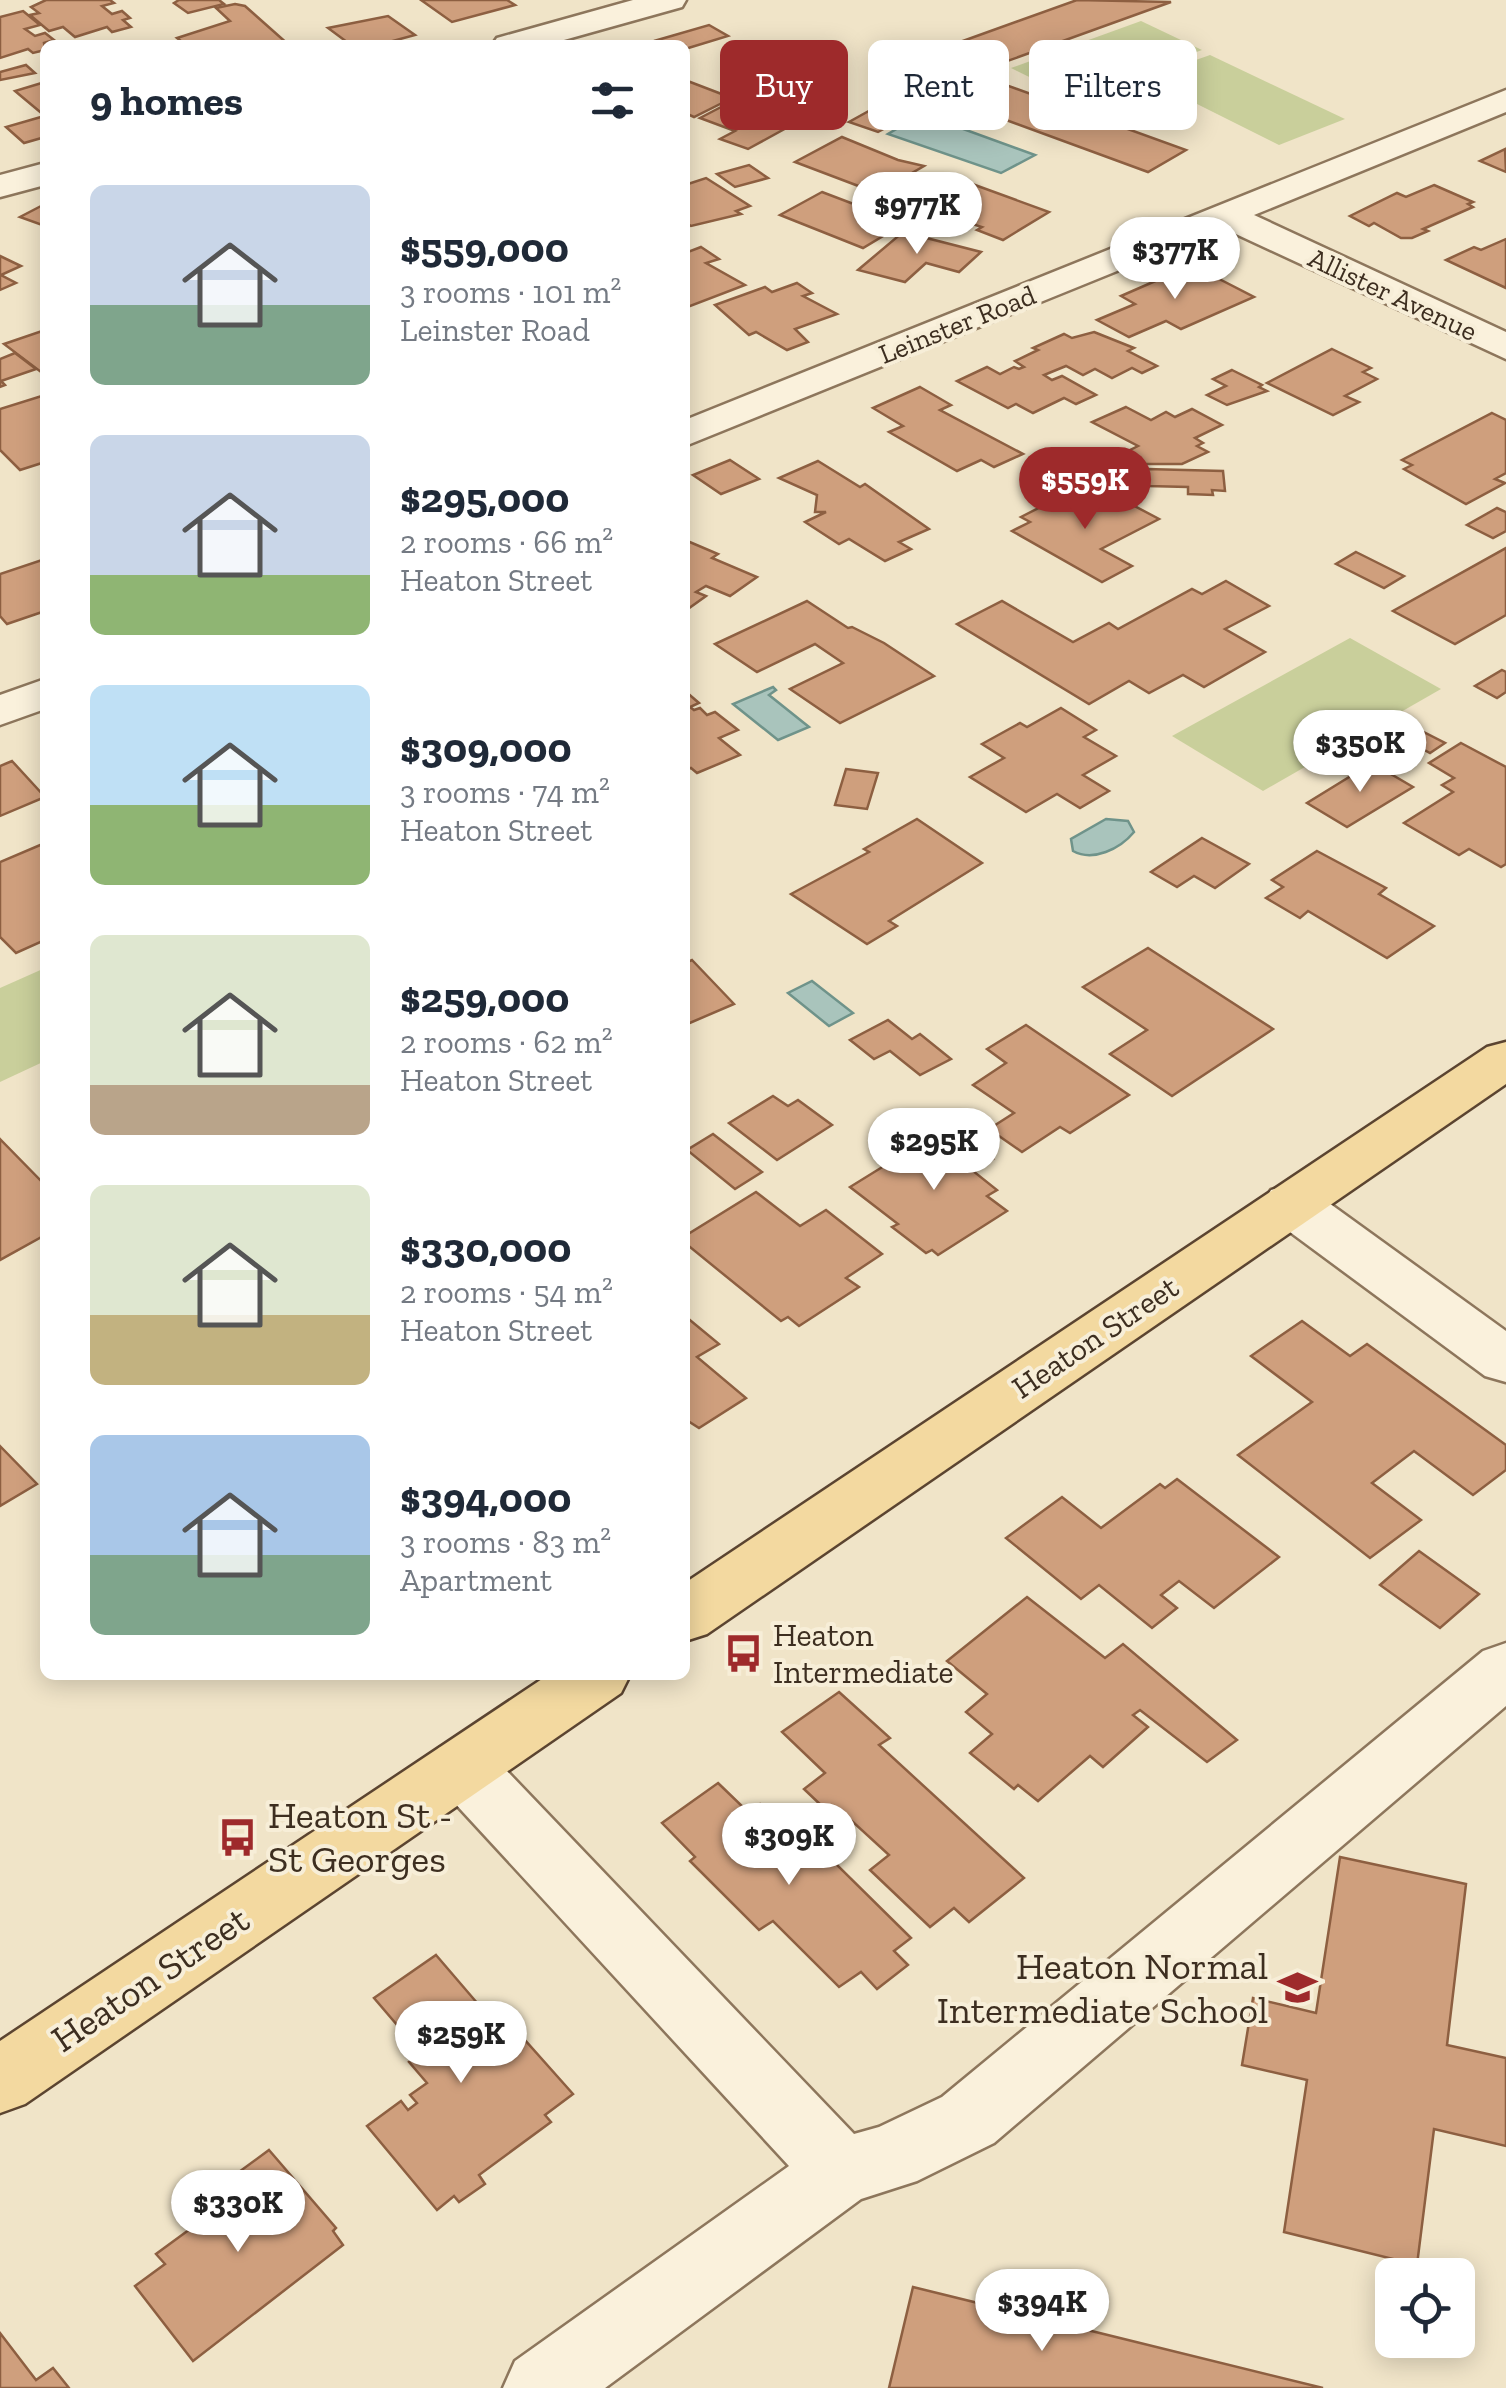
<!DOCTYPE html>
<meta charset="utf-8">
<style>
:root{--surface:#fff;--page:#f2f2f3;--text:#1f2937;--muted:#747a83;--accent:#9e2a2b}
body{margin:0;font-family:"Zilla Slab",serif;background:var(--page);color:var(--text);height:100vh;display:flex;flex-direction:column;font-size:38px;white-space:nowrap}
*{box-sizing:border-box;margin:0}
p{font-size:32px;color:var(--muted)}
.icon{flex:none;width:55px;height:55px;fill:none;stroke:currentColor;stroke-width:2;stroke-linecap:round;stroke-linejoin:round}
.map{position:relative;flex:1;overflow:hidden}
.details{position:absolute;left:40px;top:40px;width:650px;height:1640px;display:flex;flex-direction:column;background:var(--surface);border-radius:15px;box-shadow:0 5px 25px #0003}
.details>*{flex:none}
.top-card{position:absolute;left:720px;top:40px;width:635px;height:90px;display:flex;gap:20px}
.controls{position:absolute;left:1375px;top:2258px;display:grid;gap:20px}
.controls a{display:grid;place-items:center;width:100px;height:100px;border-radius:15px;background:var(--surface);box-shadow:0 5px 25px #0003;font-size:50px}
.price{position:absolute;translate:-50% -85px;padding:0 22px;border-radius:35px;background:#fff;color:#222;font-size:32px;line-height:65px;filter:drop-shadow(0 2px 5px #0008)}
.price::after{content:'';position:absolute;left:50%;top:60px;width:30px;height:22px;margin-left:-15px;background:inherit;clip-path:polygon(0 0,100% 0,50% 100%)}
.price.current{background:var(--accent);color:#fff}
ul{padding:0;list-style:none}
li{display:flex;align-items:center;gap:30px;height:250px;padding:0 50px}
li span{display:grid;place-items:center;flex:none;width:280px;height:200px;border-radius:15px;color:#555}
li>.icon{margin-inline-start:auto}
span .icon{width:120px;height:120px;fill:#fffc;stroke-width:1}
li b{font-size:42px}
h2{display:flex;justify-content:space-between;align-items:center;height:120px;padding:0 50px;font-size:42px}
.tag{padding:0 35px;border-radius:15px;background:var(--surface);box-shadow:0 5px 25px #0003;font-size:35px;line-height:90px}
.tag.current{background:var(--accent);color:#fff}
.map>svg:first-child{display:block}
.green{fill:#c9cf9b}
.water{fill:#a9c4bc;stroke:#6f938a;stroke-width:2.5}
.building{fill:#cf9f7d;stroke:#8d5f41;stroke-width:2.5}
.lines{fill:none;stroke-linecap:round;stroke-linejoin:round}
.minor-casing{stroke:#8d765c;stroke-width:5}
.major-casing{stroke:#5b4430;stroke-width:5}
.minor{fill:#faf1dc;fill-rule:evenodd}
.major{fill:#f3d9a0;fill-rule:evenodd}
.labels{text-anchor:middle;stroke-width:8;stroke-linejoin:round;paint-order:stroke}
.far-street-label{font-size:28px;fill:#3d2e20;stroke:#f7eed8}
.street-label{font-size:32px;fill:#3d2e20;stroke:#f7eed8}
.poi-label{font-size:32px;fill:#3d2e20;stroke:#f7eed8;text-anchor:start}
.near-poi-label{font-size:38px;fill:#3d2e20;stroke:#f7eed8;text-anchor:start}
.near-street-label{font-size:38px;fill:#3d2e20;stroke:#f7eed8}
</style>
<div class="map">
<svg width="1506" height="2388" viewBox="0 0 1506 2388">
<rect width="100%" height="100%" fill="#f0e4c8"/>
<!-- green -->
<g class="green">
<path d="M1141,21L1202,50L1072,98L1011,68Z"/>
<path d="M1210,55L1345,119L1279,145L1145,78Z"/>
<path d="M1350,638L1441,689L1263,791L1172,736Z"/>
<path d="M45,968V1061L0,1082V988Z"/>
</g>
<!-- water -->
<g class="water">
<path d="M922,114L1035,155L1001,173L888,134Z"/>
<path d="M773,687L776,690L769,695L809,727L778,740L733,704Z"/>
<path d="M1106,819L1128,821L1134,832C1120,849 1093,862 1073,851L1071,839Z"/>
<path d="M812,981L853,1013L829,1026L788,993Z"/>
</g>
<!-- building -->
<g class="building">
<path d="M46,0H110L114,3L102,6L112,14L122,11L130,18L123,20L131,27L112,32L107,27L75,37L63,27L49,31L30,15L39,13L31,7Z"/>
<path d="M179,0H219L224,4L188,13L174,3Z"/>
<path d="M421,0H507L515,5L452,22Z"/>
<path d="M1077,0L1171,2L1002,63L960,42Z"/>
<path d="M235,4L245,6L289,45H186L177,38L230,21L216,8Z"/>
<path d="M23,11L40,25L25,29L35,36L45,33L54,40L44,43L45,50L33,53L28,49L0,58V17Z"/>
<path d="M388,16L415,35L378,45H351L328,28Z"/>
<path d="M709,25L728,36L685,49V45L654,41Z"/>
<path d="M26,65L35,73L0,80V72Z"/>
<path d="M946,72L986,86L995,81L1186,150L1148,172L916,87Z"/>
<path d="M685,80L732,98L694,117L685,113Z"/>
<path d="M45,82V116L15,91Z"/>
<path d="M746,94L775,104L766,109L799,121L748,149L720,139L735,131L700,118Z"/>
<path d="M885,102L915,112L878,132L849,122Z"/>
<path d="M41,117L45,121V137L24,143L6,127Z"/>
<path d="M842,137L898,160L924,166L877,193L795,162Z"/>
<path d="M1505,149L1506,172L1480,161Z"/>
<path d="M749,165L768,178L735,187L717,174Z"/>
<path d="M706,178L750,206L736,211L741,214L691,226L685,222V185Z"/>
<path d="M964,181L1049,212L1003,240L977,230L982,227L919,207Z"/>
<path d="M1434,185L1473,202L1468,204L1473,207L1423,229L1428,231L1412,238H1401L1374,223L1369,226L1350,216L1397,193L1406,197Z"/>
<path d="M822,192L880,214L863,224L888,233L863,248L780,215Z"/>
<path d="M45,204V226L20,217Z"/>
<path d="M903,232L981,252L959,272L926,263L905,282L858,270Z"/>
<path d="M1506,239V288L1446,260L1474,247L1481,250Z"/>
<path d="M701,247L719,259L706,263L745,285L685,308V253Z"/>
<path d="M0,256L21,266L1,275L16,283L0,290Z"/>
<path d="M1192,265L1254,297L1181,329L1166,321L1129,337L1097,320L1135,304L1121,296Z"/>
<path d="M797,283L812,293L803,296L837,314L795,329L808,342L787,350L756,332L749,335L715,305L765,287L772,292Z"/>
<path d="M45,330V371L41,372L4,344Z"/>
<path d="M1094,332L1134,348L1128,351L1157,366L1142,373L1132,368L1112,378L1095,369L1083,375L1066,366L1044,375L1052,380L1062,376L1096,395L1076,404L1064,398L1033,413L1016,404L1008,408L957,381L987,367L1000,374L1014,367L1019,369L1024,367L1015,361L1038,350L1033,348L1064,334L1072,338Z"/>
<path d="M1332,349L1371,368L1363,372L1377,379L1345,396L1359,402L1333,415L1267,383Z"/>
<path d="M15,353L36,369L1,381L5,385L0,387V359Z"/>
<path d="M1232,370L1262,385L1259,387L1267,391L1227,405L1207,395L1226,386L1213,379Z"/>
<path d="M920,387L951,405L940,410L1023,454L994,467L981,460L957,471L889,432L903,426L873,408Z"/>
<path d="M45,395V462L20,470L0,450V409Z"/>
<path d="M1126,407L1151,420L1166,412L1175,417L1192,409L1222,425L1195,438L1203,443L1197,446L1208,452L1182,464H1137L1120,455L1138,446L1092,422Z"/>
<path d="M1492,413L1506,420V473L1495,479L1505,483L1466,504L1404,469L1412,465L1402,460Z"/>
<path d="M730,460L759,479L721,494L693,475Z"/>
<path d="M818,461L860,487L865,484L929,529L899,542L911,549L885,561L849,539L839,544L805,522L826,512H815L817,495L779,478Z"/>
<path d="M1146,469L1223,471L1225,491L1212,490L1213,495L1188,494V487L1148,486Z"/>
<path d="M1110,493L1159,519L1101,549L1132,566L1102,582L1012,531L1030,522L1021,517L1064,495L1085,506Z"/>
<path d="M1497,508L1506,512V531L1493,538L1467,525Z"/>
<path d="M685,540L718,554L712,558L757,577L730,596L706,586L696,592L706,596L685,611Z"/>
<path d="M1506,548V615L1455,644L1393,611Z"/>
<path d="M1356,552L1404,576L1384,588L1336,564Z"/>
<path d="M45,559V611L7,624L0,616V574Z"/>
<path d="M1226,581L1269,606L1225,629L1265,652L1204,687L1183,675L1149,693L1129,681L1089,704L957,624L1002,601L1073,642L1109,623L1118,629L1192,589L1202,594Z"/>
<path d="M807,601L848,628L852,627L884,643L934,676L840,723L790,689L843,663L815,644L757,672L715,644Z"/>
<path d="M1502,670L1506,672V692L1497,698L1475,686Z"/>
<path d="M685,691L699,703L690,707L694,710L700,708L707,715L715,712L738,730L719,738L740,755L697,773L691,768L685,770Z"/>
<path d="M1061,708L1096,730L1084,737L1116,756L1083,775L1109,791L1080,808L1057,794L1026,812L970,777L1004,758L982,744L1020,723L1027,727Z"/>
<path d="M1410,725L1445,743L1430,753L1395,734Z"/>
<path d="M1461,743L1506,767V864L1501,867L1469,849L1459,855L1404,823L1453,792L1442,785L1454,778L1429,763Z"/>
<path d="M12,761L45,797L0,816V766Z"/>
<path d="M1372,763L1413,787L1347,827L1307,803Z"/>
<path d="M846,769L878,773L867,809L835,805Z"/>
<path d="M917,819L982,863L889,921L897,926L867,944L791,894L869,852L864,849Z"/>
<path d="M1202,838L1249,864L1215,888L1194,876L1177,887L1151,872Z"/>
<path d="M45,843V940L16,953L0,937V862Z"/>
<path d="M1317,851L1386,888L1379,894L1434,926L1387,958L1308,911L1300,918L1266,898L1283,887L1272,880Z"/>
<path d="M1148,948L1273,1029L1172,1096L1110,1054L1147,1030L1083,987Z"/>
<path d="M692,960L734,1004L685,1025V963Z"/>
<path d="M888,1020L912,1039L920,1034L951,1059L920,1075L890,1051L874,1059L850,1040Z"/>
<path d="M1026,1025L1129,1095L1070,1133L1060,1127L1022,1152L989,1129L1014,1113L973,1085L1006,1063L987,1049Z"/>
<path d="M773,1096L788,1106L798,1100L832,1125L777,1160L729,1123Z"/>
<path d="M953,1130L993,1159L973,1171L997,1190L987,1196L1007,1211L938,1255L932,1250L926,1253L892,1227L898,1224L850,1187L918,1145L923,1149Z"/>
<path d="M713,1134L762,1172L735,1189L687,1150Z"/>
<path d="M0,1139L45,1185V1235L0,1260Z"/>
<path d="M756,1192L800,1226L826,1210L882,1254L846,1278L859,1287L799,1326L788,1317L781,1321L685,1243V1236Z"/>
<path d="M685,1316L719,1344L697,1357L746,1398L699,1428L685,1419Z"/>
<path d="M1302,1321L1350,1356L1367,1344L1506,1445V1470L1473,1495L1414,1451L1372,1483L1421,1520L1370,1558L1238,1455L1312,1402L1251,1356Z"/>
<path d="M0,1446L37,1484L0,1506Z"/>
<path d="M1177,1479L1279,1557L1214,1608L1179,1581L1161,1595L1177,1608L1152,1628L1099,1585L1081,1599L1006,1538L1062,1497L1101,1528L1160,1484L1165,1488Z"/>
<path d="M1419,1551L1479,1594L1440,1628L1380,1585Z"/>
<path d="M1027,1597L1105,1658L1123,1644L1237,1740L1207,1762L1140,1710L1133,1715L1148,1727L1103,1767L1090,1756L1038,1801L1018,1785L1014,1789L970,1753L992,1734L966,1712L987,1694L947,1661Z"/>
<path d="M839,1692L890,1738L879,1745L1024,1878L969,1922L954,1908L930,1927L870,1870L889,1855L852,1821L844,1827L804,1789L825,1773L782,1732Z"/>
<path d="M718,1783L748,1812L760,1804L816,1861L826,1854L911,1938L894,1951L908,1965L877,1989L861,1972L839,1987L773,1921L759,1930L690,1861L695,1857L662,1823Z"/>
<path d="M1340,1857L1466,1884L1447,2045L1506,2058V2146L1434,2129L1417,2265L1284,2232L1307,2080L1242,2065L1253,1998L1316,2013Z"/>
<path d="M436,1955L490,2018L500,2012L573,2094L545,2115L551,2122L479,2175L485,2184L459,2202L454,2196L437,2210L367,2126L401,2101L408,2110L417,2103L410,2095L427,2083L409,2062L421,2053L374,1998Z"/>
<path d="M269,2150L336,2228L333,2231L343,2245L193,2361L135,2286L165,2264L156,2254L212,2213L202,2199Z"/>
<path d="M913,2287L1323,2388H889Z"/>
<path d="M0,2333L36,2380L53,2368L69,2388H0Z"/>
</g>
<g class="lines">
<defs>
<g id="minor">
<path d="M633,0H686L682,7L546,45H492L497,38Z"/>
<path d="M1506,90V112L1254,215L1506,332V359L1223,228L685,446V420Z"/>
<path d="M45,163V185L0,197V175Z"/>
<path d="M45,679V709L0,725V695Z"/>
<path d="M1291,1185L1311,1190L1506,1331V1382L1485,1376L1271,1218L1263,1204L1271,1190Z"/>
<path d="M1506,1643V1706L994,2143L917,2181L861,2199L605,2388H503L515,2361L789,2166L439,1786L429,1767L439,1748L462,1740L485,1748L854,2134L879,2127L942,2097L1483,1651Z"/>
</g>
<g id="major">
<path d="M1506,1042V1084L707,1634L685,1641V1583L1487,1047Z"/>
<path d="M548,1675H630L621,1693L25,2104L0,2113V2041Z"/>
</g>
</defs>
<!-- minor casing -->
<use href="#minor" class="minor-casing"/>
<!-- major casing -->
<use href="#major" class="major-casing"/>
<!-- minor -->
<use href="#minor" class="minor"/>
<!-- major -->
<use href="#major" class="major"/>
</g>
<!-- icons -->
<defs>
<symbol id="bus-bare" viewBox="-9 -9 18 18"><path d="M-5-6H5V4H4V6H2V4H-2V6H-4V4H-5ZM-3.5-4V0h7V-4ZM-3.5 1.2v1.5H-2V1.2ZM2 1.2v1.5H3.5V1.2Z" fill="#9e2a2b" stroke="#f7eed8" stroke-width="2.5" paint-order="stroke"/></symbol>
<symbol id="school-bare" viewBox="-9 -9 18 18"><path d="M0-5L7-2L0 1L-7-2ZM-4 1L0 2.5L4 1V4Q0 6-4 4Z" fill="#9e2a2b" stroke="#f7eed8" stroke-width="2.5" paint-order="stroke"/></symbol>
</defs>
<g fill-rule="evenodd">
<use href="#bus-bare" x="716" y="1626" width="55" height="55"/>
<use href="#bus-bare" x="210" y="1810" width="55" height="55"/>
<use href="#school-bare" x="1270" y="1960" width="55" height="55"/>
</g>
<g class="labels">
<!-- far-street labels -->
<g class="far-street-label">
<text transform="translate(1393 294) rotate(25)" y="10">Allister Avenue</text>
<text transform="translate(957 324) rotate(-22)" y="10">Leinster Road</text>
</g>
<!-- street labels -->
<g class="street-label">
<text transform="translate(1095 1337) rotate(-34)" y="11">Heaton Street</text>
</g>
<!-- poi labels -->
<g class="poi-label">
<text x="773" y="1646">Heaton<tspan x="773" dy="37">Intermediate</tspan></text>
</g>
<!-- near-poi labels -->
<g class="near-poi-label">
<text x="268" y="1828">Heaton St -<tspan x="268" dy="44">St Georges</tspan></text>
<text x="1268" y="1979" text-anchor="end">Heaton Normal<tspan x="1268" dy="44">Intermediate School</tspan></text>
</g>
<!-- near-street labels -->
<g class="near-street-label">
<text transform="translate(150 1979) rotate(-34)" y="13">Heaton Street</text>
</g>
</g>
</svg>
<div class="controls">
<a><svg class="icon" aria-label="locate" viewBox="0 0 24 24"><circle cx="12" cy="12" r="6"/><path d="M12 2v4M12 18v4M2 12h4M18 12h4"/></svg></a>
</div>
<b class="price" style="left:917px;top:257px">$977K</b>
<b class="price" style="left:1175px;top:302px">$377K</b>
<b class="price current" style="left:1085px;top:532px">$559K</b>
<b class="price" style="left:1360px;top:795px">$350K</b>
<b class="price" style="left:934px;top:1193px">$295K</b>
<b class="price" style="left:789px;top:1888px">$309K</b>
<b class="price" style="left:461px;top:2086px">$259K</b>
<b class="price" style="left:238px;top:2255px">$330K</b>
<b class="price" style="left:1042px;top:2354px">$394K</b>
<div class="top-card">
<a class="tag current">Buy</a>
<a class="tag">Rent</a>
<a class="tag">Filters</a>
</div>
<section class="details">
<h2>9 homes<svg class="icon" aria-label="filters" viewBox="0 0 24 24"><path d="M4 7h16M4 17h16"/><circle cx="9" cy="7" r="2"/><circle cx="15" cy="17" r="2"/></svg></h2>
<ul>
<li><span style="background:linear-gradient(#c9d6e8 60%,#7fa58c 0)"><svg class="icon" aria-label="home" viewBox="0 0 24 24"><path d="M3 11l9-7 9 7M6 9v11h12V9"/></svg></span><div><b>$559,000</b><p>3 rooms · 101 m²</p><p>Leinster Road</p></div></li>
<li><span style="background:linear-gradient(#c9d6e8 70%,#8fb573 0)"><svg class="icon" aria-label="home" viewBox="0 0 24 24"><path d="M3 11l9-7 9 7M6 9v11h12V9"/></svg></span><div><b>$295,000</b><p>2 rooms · 66 m²</p><p>Heaton Street</p></div></li>
<li><span style="background:linear-gradient(#bfe0f5 60%,#8fb573 0)"><svg class="icon" aria-label="home" viewBox="0 0 24 24"><path d="M3 11l9-7 9 7M6 9v11h12V9"/></svg></span><div><b>$309,000</b><p>3 rooms · 74 m²</p><p>Heaton Street</p></div></li>
<li><span style="background:linear-gradient(#dfe7d0 75%,#b9a48a 0)"><svg class="icon" aria-label="home" viewBox="0 0 24 24"><path d="M3 11l9-7 9 7M6 9v11h12V9"/></svg></span><div><b>$259,000</b><p>2 rooms · 62 m²</p><p>Heaton Street</p></div></li>
<li><span style="background:linear-gradient(#dfe7d0 65%,#c2b280 0)"><svg class="icon" aria-label="home" viewBox="0 0 24 24"><path d="M3 11l9-7 9 7M6 9v11h12V9"/></svg></span><div><b>$330,000</b><p>2 rooms · 54 m²</p><p>Heaton Street</p></div></li>
<li><span style="background:linear-gradient(#a9c7e8 60%,#7fa58c 0)"><svg class="icon" aria-label="home" viewBox="0 0 24 24"><path d="M3 11l9-7 9 7M6 9v11h12V9"/></svg></span><div><b>$394,000</b><p>3 rooms · 83 m²</p><p>Apartment</p></div></li>
</ul>
</section>
</div>
